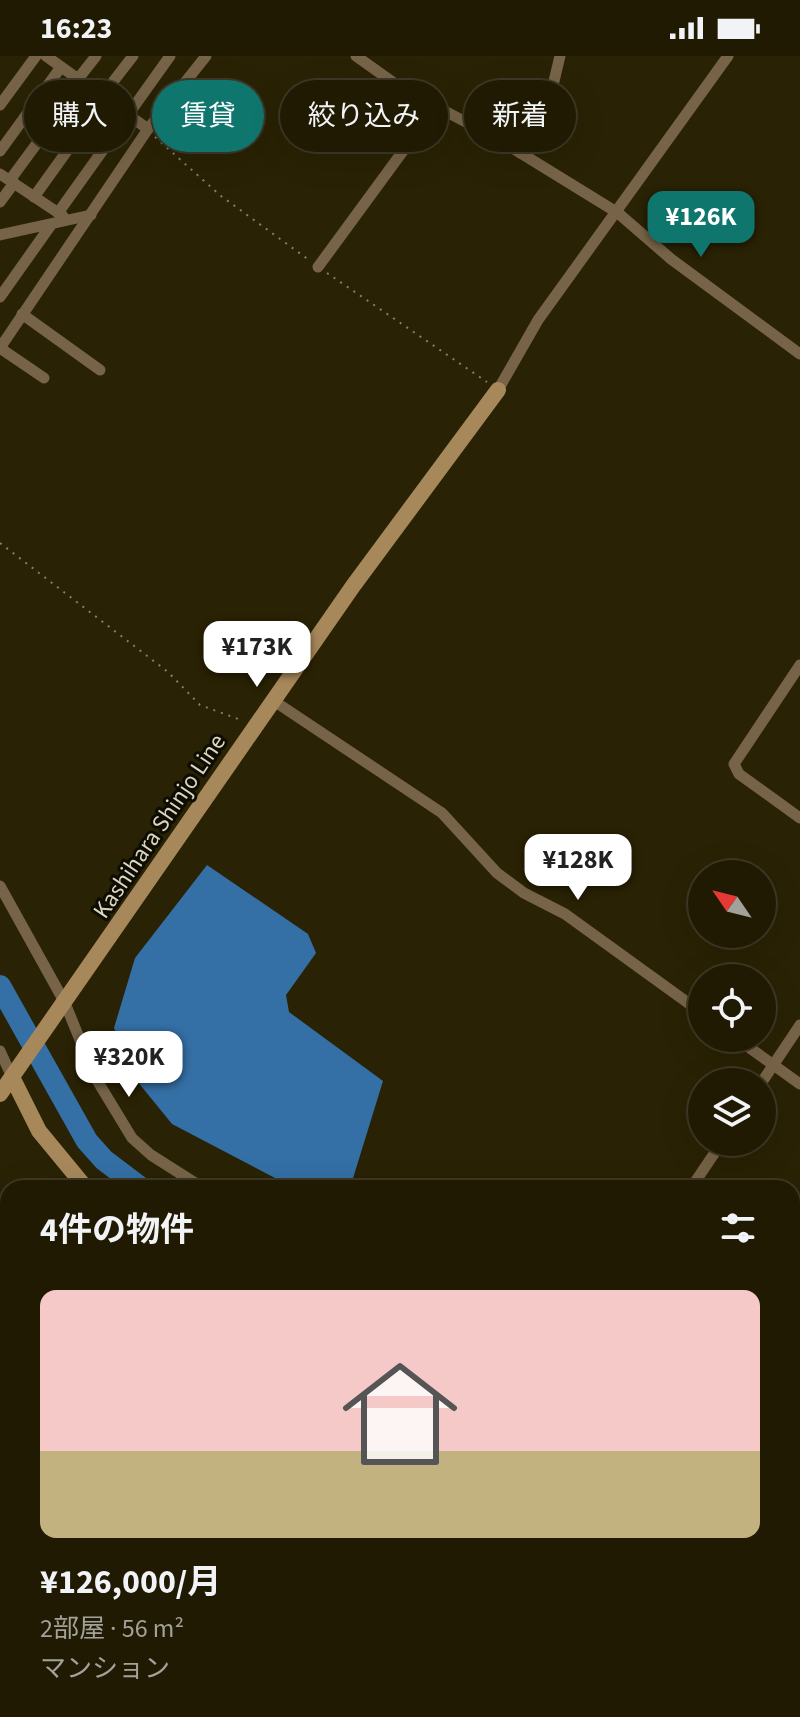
<!DOCTYPE html>
<html lang="ja">
<meta charset="utf-8">
<style>
:root{--surface:#201a03;--page:#2d2712;--text:#f1f3f6;--muted:#a2a19a;--line:#3d3825;--accent:#0f766e}
body{margin:0;font-family:"Source Sans 3","Noto Sans JP",sans-serif;background:var(--page);color:var(--text);height:100vh;display:flex;flex-direction:column;font-size:30px;white-space:nowrap}
*{box-sizing:border-box;margin:0}
p{font-size:26px;color:var(--muted)}
.icon{flex:none;width:44px;height:44px;fill:none;stroke:currentColor;stroke-width:2;stroke-linecap:round;stroke-linejoin:round}
.map{position:relative;flex:1;overflow:hidden}
.side{position:absolute;left:0px;top:1124px;width:800px;height:538px;display:flex;flex-direction:column;background:var(--surface);border-radius:24px 24px 0 0;box-shadow:0 8px 32px #0002,0 0 0 2px var(--line)}
.side>*{flex:none}
.guide{position:absolute;left:24px;top:24px;width:752px;height:72px;display:flex;gap:16px}
.needle{width:52px;rotate:305deg}
.buttons{position:absolute;left:688px;top:804px;display:grid;gap:16px}
.buttons a{display:grid;place-items:center;width:88px;height:88px;border-radius:50%;background:var(--surface);box-shadow:0 8px 32px #0002,0 0 0 2px var(--line);font-size:40px}
.price{position:absolute;translate:-50% -68px;padding:0 18px;border-radius:16px;background:#fff;color:#222;font-size:26px;line-height:52px;filter:drop-shadow(0 2px 4px #0008)}
.price::after{content:'';position:absolute;left:50%;top:48px;width:24px;height:18px;margin-left:-12px;background:inherit;clip-path:polygon(0 0,100% 0,50% 100%)}
.price.current{background:var(--accent);color:#fff}
ul{padding:0;list-style:none}
li{display:grid;align-content:center;gap:16px;height:424px;padding:0 40px}
li span{display:grid;place-items:center;height:248px;border-radius:16px;color:#555}
li>.icon{margin-inline-start:auto}
span .icon{width:144px;height:144px;fill:#fffc;stroke-width:1}
li b{font-size:34px}
h2{display:flex;justify-content:space-between;align-items:center;height:96px;padding:0 40px;font-size:34px}
.tag{padding:0 28px;border-radius:36px;background:var(--surface);box-shadow:0 8px 32px #0002,0 0 0 2px var(--line);font-size:28px;line-height:72px}
.tag.current{background:var(--accent);color:#fff}
.status{display:flex;justify-content:space-between;align-items:center;height:56px;padding:0 40px;background:var(--surface);direction:ltr}
.status svg{height:22px;fill:currentColor}
.map>svg:first-child{display:block}
.water{fill:#346fa5}
.lines{fill:none;stroke-linecap:round;stroke-linejoin:round}
.river{stroke:#346fa5;stroke-width:22}
.path{stroke:#868069;stroke-width:2;stroke-dasharray:2 6;stroke-linecap:butt}
.street{stroke:#776448;stroke-width:11}
.secondary{stroke:#a7885b;stroke-width:16}
.labels{text-anchor:middle;stroke-width:6;stroke-linejoin:round;paint-order:stroke}
.street-label{font-size:24px;fill:#dad6c5;stroke:#0f0c02}
</style>
<div class="status"><b>16:23</b><svg viewBox="0 0 49 12"><path d="M0 12V9h3v3zM5 12V6h3v6zM10 12V3h3v9zM15 12V0h3v12zM26 1h20v11H26zM47 4h2v5h-2z"/></svg></div>
<div class="map">
<svg width="800" height="1661" viewBox="0 0 800 1661">
<rect width="100%" height="100%" fill="#2a2204"/>
<!-- water -->
<path class="water" d="M207,809L308,878L316,897L286,939L289,956L383,1025L350,1132H294L172,1068L133,1020L114,972L135,902Z"/>
<g class="lines">
<!-- river -->
<g class="river">
<path d="M0,930L87,1085L104,1104L141,1132"/>
<path d="M792,1468L800,1473"/>
</g>
<!-- path -->
<g class="path">
<path d="M155,81L221,140L309,204"/>
<path d="M327,217L487,326"/>
<path d="M0,487L168,616L200,649L241,664"/>
</g>
<!-- street -->
<g class="street">
<path d="M46,0L148,73"/>
<path d="M356,0L401,32L498,83L618,157L671,203L800,298"/>
<path d="M78,23L96,0"/>
<path d="M102,40L133,0"/>
<path d="M0,49L36,0"/>
<path d="M0,95L61,11"/>
<path d="M520,97L550,42L560,0"/>
<path d="M0,118L63,160"/>
<path d="M10,124L82,26"/>
<path d="M34,141L105,42"/>
<path d="M0,146L14,127"/>
<path d="M58,157L170,0"/>
<path d="M0,179L91,159"/>
<path d="M318,211L436,50"/>
<path d="M0,241L51,169"/>
<path d="M22,258L100,314"/>
<path d="M0,292L148,73L206,0"/>
<path d="M0,292L44,322"/>
<path d="M498,334L538,264L728,0"/>
<path d="M800,609L734,708L739,718L800,762"/>
<path d="M274,645L442,757L497,817L524,837L565,858L702,957"/>
<path d="M0,830L65,947L95,1021L132,1082L151,1099L203,1132"/>
<path d="M736,982L800,1028"/>
<path d="M0,995L12,1021"/>
<path d="M762,1026L800,969"/>
<path d="M691,1132L722,1086"/>
<path d="M792,1424L800,1428"/>
<path d="M792,1450L800,1434"/>
<path d="M792,1509L800,1513"/>
<path d="M86,1661L91,1654"/>
<path d="M340,1661L345,1654"/>
</g>
<!-- secondary -->
<g class="secondary">
<path d="M12,1021L39,1075L86,1132"/>
<path d="M0,1038L353,530L498,334"/>
</g>
</g>
<g class="labels">
<!-- street labels -->
<g class="street-label">
<text transform="translate(159 770) rotate(-56)" y="8">Kashihara Shinjo Line</text>
</g>
</g>
</svg>
<div class="buttons">
<a><svg class="needle" viewBox="-14 -14 28 28"><path d="M0-13l5 13h-10z" fill="#e53935"/><path d="M0 13l5-13h-10z" fill="#a2a19a"/></svg></a>
<a><svg class="icon" aria-label="locate" viewBox="0 0 24 24"><circle cx="12" cy="12" r="6"/><path d="M12 2v4M12 18v4M2 12h4M18 12h4"/></svg></a>
<a><svg class="icon" aria-label="layers" viewBox="0 0 24 24"><path d="M12 4l9 5-9 5-9-5zM3 14l9 5 9-5"/></svg></a>
</div>
<b class="price current" style="left:701px;top:203px">¥126K</b>
<b class="price" style="left:257px;top:633px">¥173K</b>
<b class="price" style="left:578px;top:846px">¥128K</b>
<b class="price" style="left:129px;top:1043px">¥320K</b>
<div class="guide">
<a class="tag">購入</a>
<a class="tag current">賃貸</a>
<a class="tag">絞り込み</a>
<a class="tag">新着</a>
</div>
<section class="side">
<h2>4件の物件<svg class="icon" aria-label="filters" viewBox="0 0 24 24"><path d="M4 7h16M4 17h16"/><circle cx="9" cy="7" r="2"/><circle cx="15" cy="17" r="2"/></svg></h2>
<ul>
<li><span style="background:linear-gradient(#f6c9c9 65%,#c2b280 0)"><svg class="icon" aria-label="home" viewBox="0 0 24 24"><path d="M3 11l9-7 9 7M6 9v11h12V9"/></svg></span><div><b>¥126,000/月</b><p>2部屋 · 56 m²</p><p>マンション</p></div></li>
</ul>
</section>
</div>
